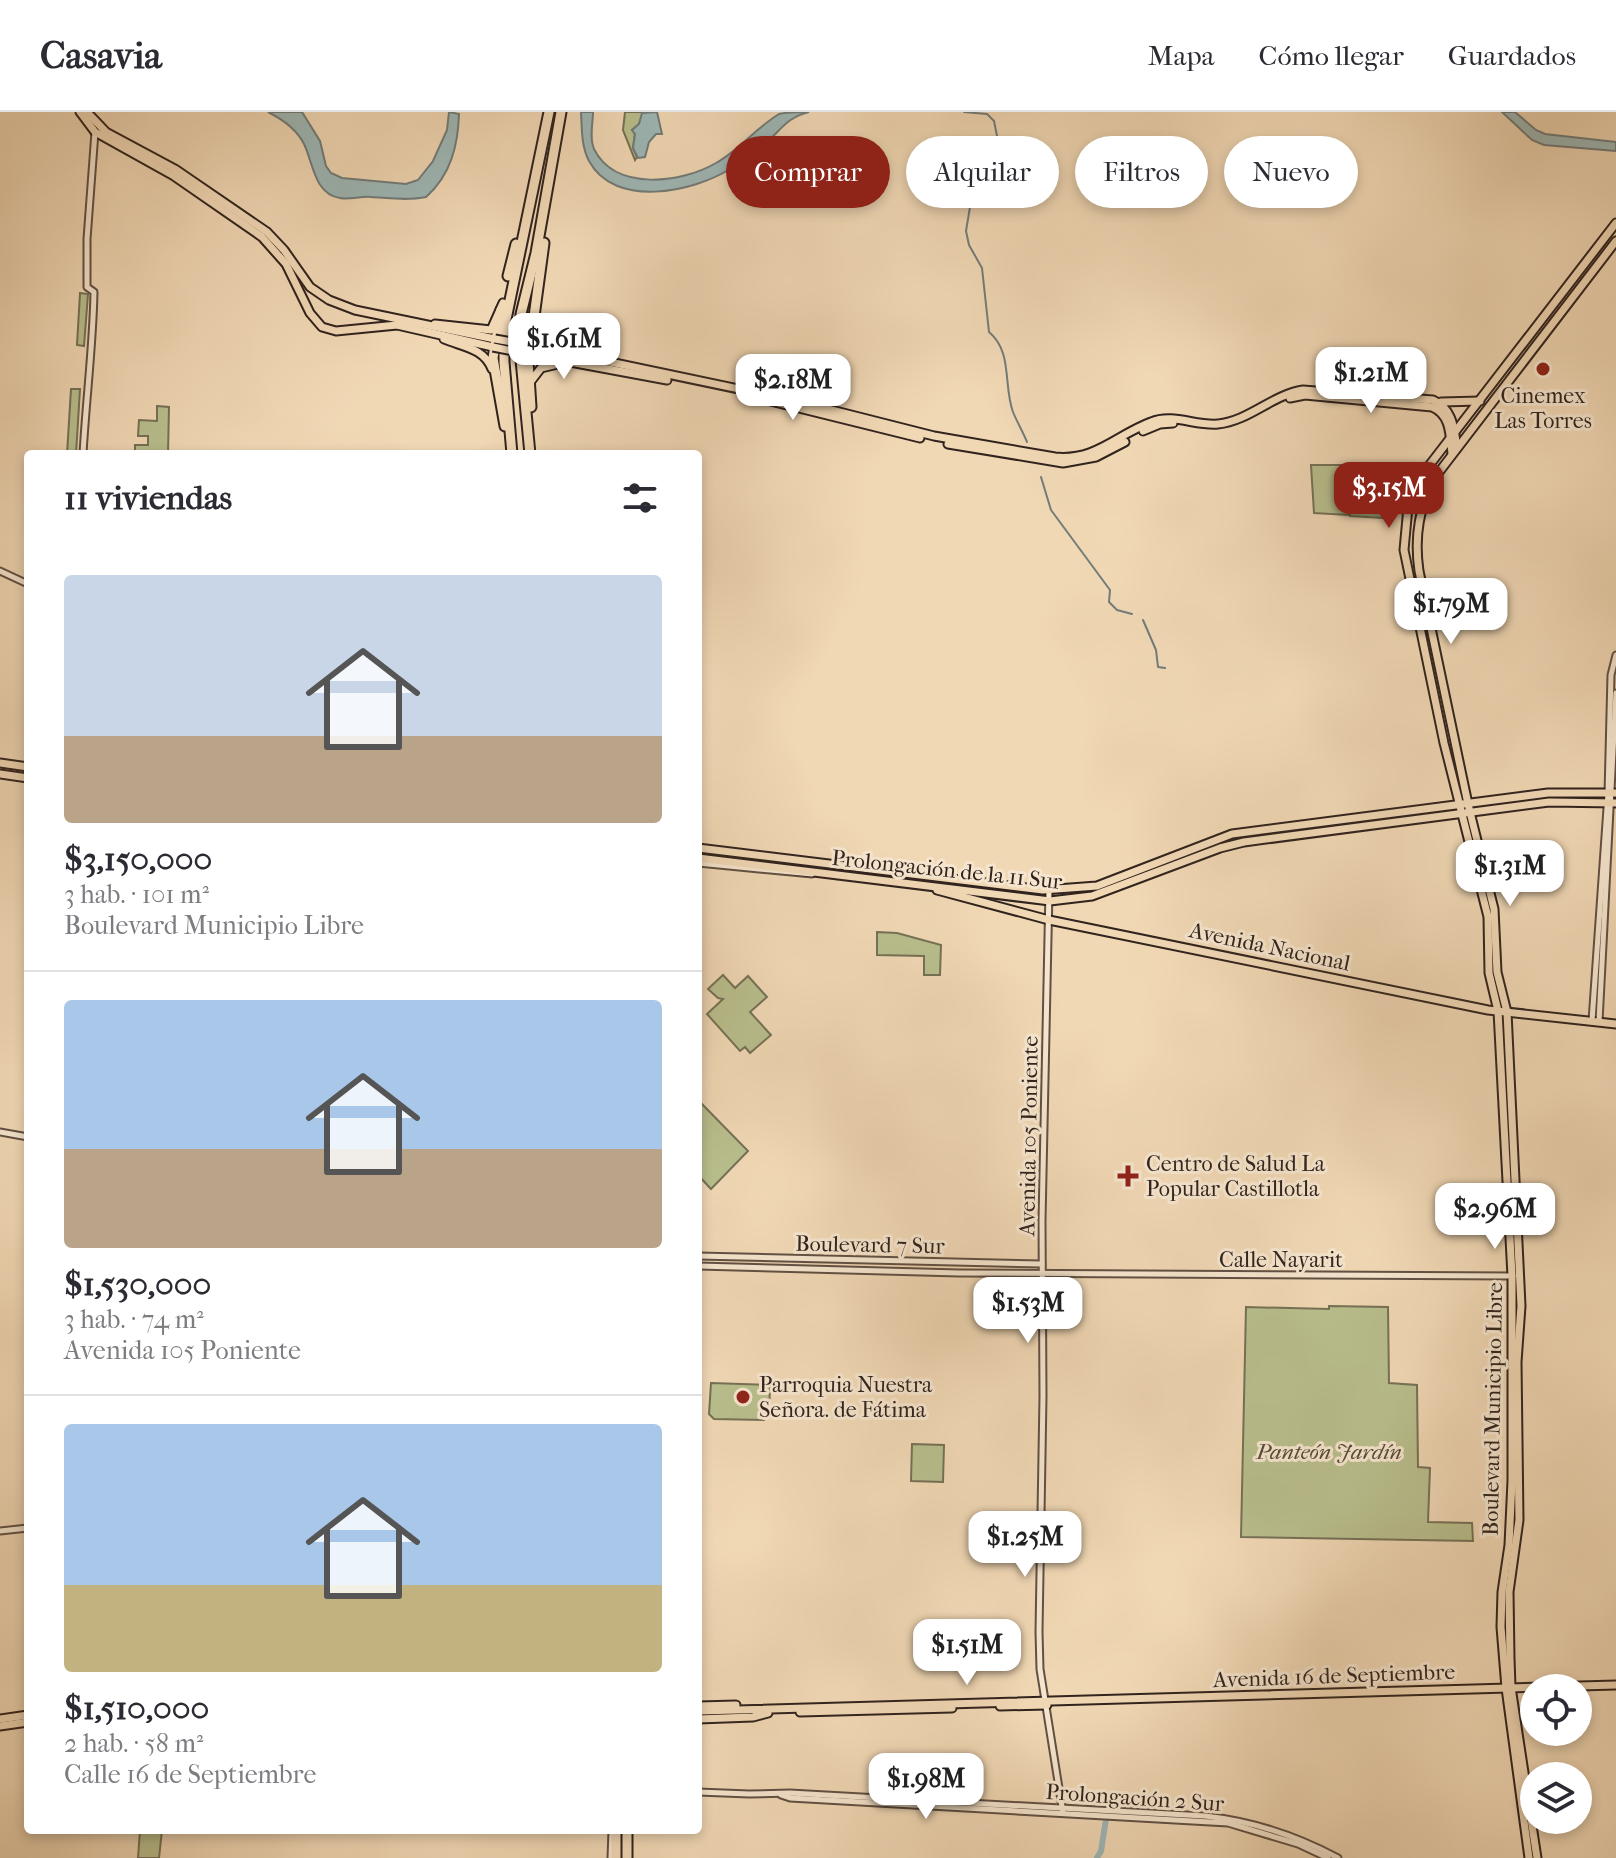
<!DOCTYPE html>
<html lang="es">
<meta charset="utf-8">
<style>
:root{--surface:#fff;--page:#f7f7f7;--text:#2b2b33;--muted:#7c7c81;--line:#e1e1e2;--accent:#8f2418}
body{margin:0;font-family:"IM FELL French Canon",serif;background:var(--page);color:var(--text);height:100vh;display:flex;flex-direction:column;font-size:30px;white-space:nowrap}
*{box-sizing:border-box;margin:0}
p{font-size:26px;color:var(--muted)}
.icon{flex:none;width:44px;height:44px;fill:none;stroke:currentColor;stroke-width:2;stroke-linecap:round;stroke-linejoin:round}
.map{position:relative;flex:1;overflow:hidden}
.drawer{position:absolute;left:24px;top:338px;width:678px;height:1384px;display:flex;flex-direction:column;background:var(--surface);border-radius:8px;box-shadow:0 4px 12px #0003}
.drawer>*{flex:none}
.banner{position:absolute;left:726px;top:24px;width:760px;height:72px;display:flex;gap:16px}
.fabs{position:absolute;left:1520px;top:1562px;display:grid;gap:16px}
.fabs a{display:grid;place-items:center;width:72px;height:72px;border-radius:50%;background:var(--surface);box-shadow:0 4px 12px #0003;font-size:40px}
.price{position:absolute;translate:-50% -68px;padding:0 18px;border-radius:16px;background:#fff;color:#222;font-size:26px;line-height:52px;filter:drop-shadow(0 2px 4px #0008)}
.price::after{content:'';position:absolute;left:50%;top:48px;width:24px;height:18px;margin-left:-12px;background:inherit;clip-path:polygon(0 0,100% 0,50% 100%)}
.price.active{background:var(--accent);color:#fff}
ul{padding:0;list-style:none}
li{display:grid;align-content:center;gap:16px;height:424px;padding:0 40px}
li+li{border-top:2px solid var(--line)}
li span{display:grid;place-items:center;height:248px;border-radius:8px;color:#555}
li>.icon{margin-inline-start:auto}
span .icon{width:144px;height:144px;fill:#fffc;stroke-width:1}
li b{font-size:34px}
h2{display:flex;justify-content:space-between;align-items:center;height:96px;padding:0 40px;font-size:34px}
.pill{padding:0 28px;border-radius:36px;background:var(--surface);box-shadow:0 4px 12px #0003;font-size:28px;line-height:72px}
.pill.active{background:var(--accent);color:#fff}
header{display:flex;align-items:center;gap:48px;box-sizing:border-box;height:112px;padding:0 40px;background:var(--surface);border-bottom:2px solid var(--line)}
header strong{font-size:38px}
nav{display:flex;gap:44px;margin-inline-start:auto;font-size:28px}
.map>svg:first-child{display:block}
.green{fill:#b9bf8e;stroke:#757156;stroke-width:2}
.water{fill:#9eb8b7;stroke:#727c7a;stroke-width:2}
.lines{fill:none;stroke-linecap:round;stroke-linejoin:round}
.stream{stroke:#727c7a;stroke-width:2}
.river{stroke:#9eb8b7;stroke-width:6}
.minor-casing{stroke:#615044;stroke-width:9}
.major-casing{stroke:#31231e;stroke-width:11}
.highway-casing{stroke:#31231e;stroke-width:13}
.minor{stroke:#f6e6cf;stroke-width:5}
.major{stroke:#f1d8b5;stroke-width:7}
.highway{stroke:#f1d8b5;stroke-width:9}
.major-bridge-casing{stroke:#31231e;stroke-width:11;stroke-linecap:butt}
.major-bridge{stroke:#f1d8b5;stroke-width:7}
.poi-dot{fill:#8f2418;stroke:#f6e6cf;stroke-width:3}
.labels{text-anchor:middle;stroke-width:6;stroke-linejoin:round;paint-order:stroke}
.poi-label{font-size:22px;fill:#31231e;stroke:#f6e6cf;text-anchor:start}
.street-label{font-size:22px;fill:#31231e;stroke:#f6e6cf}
.park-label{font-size:22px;font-style:italic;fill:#534a3a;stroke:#f6e6cf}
</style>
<header>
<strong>Casavia</strong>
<nav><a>Mapa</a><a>Cómo llegar</a><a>Guardados</a></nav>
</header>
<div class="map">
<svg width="1616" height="1746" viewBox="0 0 1616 1746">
<rect width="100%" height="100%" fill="#f1d8b5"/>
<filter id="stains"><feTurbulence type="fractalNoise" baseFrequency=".0025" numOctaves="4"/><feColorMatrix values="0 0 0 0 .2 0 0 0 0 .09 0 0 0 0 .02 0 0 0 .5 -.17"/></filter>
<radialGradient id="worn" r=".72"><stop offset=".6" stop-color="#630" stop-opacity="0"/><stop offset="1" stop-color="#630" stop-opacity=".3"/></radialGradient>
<!-- green -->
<g class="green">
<path d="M625,0H644L639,12L632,18L635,22L633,36L637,45L635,48L623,18Z"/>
<path d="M80,181L88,182L84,234L77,233Z"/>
<path d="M71,277H80L76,342H67Z"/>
<path d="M157,294L169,295L168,342H91V339L135,340V333H148V324H138L139,308L157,309Z"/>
<path d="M1311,353H1380L1383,406L1350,404L1349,383V403L1314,401Z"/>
<path d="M877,820L897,821L941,833L940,863H924V844L877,843Z"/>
<path d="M723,863L735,876L748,864L767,885L750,900L771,923L750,941L745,935L740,939L707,902L723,887L718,886L708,877Z"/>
<path d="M698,988L748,1039L711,1077L698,1063Z"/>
<path d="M1329,1194L1388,1195L1389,1271L1417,1273L1418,1355L1430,1356L1428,1410L1472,1411L1473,1429L1241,1425L1246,1195L1329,1197Z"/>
<path d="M711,1271L770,1273L769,1304L764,1308L714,1307L709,1302Z"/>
<path d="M912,1332L944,1333L943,1370L911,1369Z"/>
<path d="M140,1718H162L159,1746H138Z"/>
</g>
<!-- water -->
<g class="water">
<path d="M268,0H302L320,29L326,54L331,61L342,66L406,72L418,68L433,49L447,18L449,0L459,2C458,33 451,63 426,85C408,89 389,86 371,85C361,84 349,88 340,86C314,82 313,50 304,32C297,18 282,7 268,0Z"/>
<path d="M581,0H593C593,11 589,26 594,37C615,80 682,71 716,51C739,38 756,16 779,2C787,0 800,0 809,0C787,5 781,18 765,32C755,42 742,50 730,57C693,80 615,97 589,49C581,34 582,16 581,0Z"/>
<path d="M657,0L662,22H656L649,30L645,45L638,46L633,36L635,22L632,18L639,12L642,1Z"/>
<path d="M1502,0H1515L1536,18L1545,22L1616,30V39L1544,33L1532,28Z"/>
</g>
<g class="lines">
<!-- stream -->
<g class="stream">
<path d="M964,0L987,2L994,9L997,24L991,55L992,79L970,95L966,119L969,133L982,156L989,220C1013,240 1003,273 1013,300C1017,310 1023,320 1027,330"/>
<path d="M1041,365L1051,398L1110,478L1109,490L1117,498L1132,502"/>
<path d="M1143,508L1156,538L1158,555L1165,556"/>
<path d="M1097,1746L1101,1741L1106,1708"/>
</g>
<!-- river -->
<path class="river" d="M1097,1746L1101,1739L1106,1707"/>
<defs>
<g id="minor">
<path d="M83,342C86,288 93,234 94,180L87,175V127L95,20"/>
<path d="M0,459L28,472"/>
<path d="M698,751L812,762"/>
<path d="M1049,778L1042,1109L1043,1284L1039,1520L1040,1557L1063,1701"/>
<path d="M1592,909L1608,682L1611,563L1616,543"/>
<path d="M1599,910L1616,581"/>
<path d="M0,1020L28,1025"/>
<path d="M698,1144L1042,1152"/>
<path d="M698,1154L959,1161L1513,1164"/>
<path d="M0,1419L28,1416"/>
<path d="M698,1680L749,1682L790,1681L1205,1704C1251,1709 1297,1724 1338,1746"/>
<path d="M781,1683L790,1686L1228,1711L1298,1732L1328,1746"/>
<path d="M611,1746L612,1718"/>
</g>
<g id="major">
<path d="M80,0L95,20L174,64L262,125L286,152L310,201L322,215L336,219L397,213L493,235"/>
<path d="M87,0L106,20L175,57L267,120L284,138L310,175L329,188L355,198L495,227"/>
<path d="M536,207C539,230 555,233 575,238"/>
<path d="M435,212L491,218L503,191"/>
<path d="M444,227C463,235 484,236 492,257"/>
<path d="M529,233L796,289L934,324L1055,345C1096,349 1116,323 1151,310C1173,301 1195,314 1218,312C1249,309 1272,283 1303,278L1433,288C1453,297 1454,316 1457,336"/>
<path d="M527,242L667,268"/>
<path d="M531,269L541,256L558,252"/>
<path d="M742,282L920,326"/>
<path d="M1290,286L1305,283L1432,295C1451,303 1450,323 1452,342"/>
<path d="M1441,290L1480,289"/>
<path d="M1143,319L1160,312L1173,311"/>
<path d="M948,332L1063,351L1096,345L1125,330"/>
<path d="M0,651L28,655"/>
<path d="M0,662L28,666"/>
<path d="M698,736L1043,778L1097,774L1232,722L1548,681H1616"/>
<path d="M698,746L1050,789L1092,784L1220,736L1244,730L1549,690L1616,691"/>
<path d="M937,778L1049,808L1488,898L1616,912"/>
<path d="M698,1594L736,1593"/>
<path d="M1000,1594L1047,1593"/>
<path d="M698,1599L1616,1573"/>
<path d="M800,1600L952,1596"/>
<path d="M0,1607L28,1603"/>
<path d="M698,1607L753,1605L768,1601"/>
<path d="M0,1614L28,1610"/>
<path d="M1529,1746L1506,1576L1501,1515L1502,1480L1509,1433L1512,1369V1164L1498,899L1489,861L1488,805L1444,631L1404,438L1408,395L1428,355L1616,111"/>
<path d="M1537,1746L1511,1575L1510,1546L1509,1480L1519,1408L1517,1250L1521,1194L1507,900L1497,860L1494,797L1468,692L1419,459C1414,424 1419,395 1436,364L1616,129"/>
</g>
<g id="highway">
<path d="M508,164L516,132"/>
<path d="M501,198L493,246L505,314"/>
<path d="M531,295L528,249L544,131"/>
<path d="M512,342L504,250V217L549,0"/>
<path d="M530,342L519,227L521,202L536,141L561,0"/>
<path d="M616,1746V1718"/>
<path d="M627,1746V1718"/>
</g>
</defs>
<!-- minor casing -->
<use href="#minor" class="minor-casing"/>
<!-- major casing -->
<use href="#major" class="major-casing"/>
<!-- highway casing -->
<use href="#highway" class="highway-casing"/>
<!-- minor -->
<use href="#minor" class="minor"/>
<!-- major -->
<use href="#major" class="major"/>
<!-- highway -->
<use href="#highway" class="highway"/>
<defs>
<g id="major-bridge">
<path d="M495,227L529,233"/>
<path d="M493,235L527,242"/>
</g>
</defs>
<!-- major-bridge casing -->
<use href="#major-bridge" class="major-bridge-casing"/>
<!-- major-bridge -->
<use href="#major-bridge" class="major-bridge"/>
</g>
<!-- markers -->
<g class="poi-dot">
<circle cx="1543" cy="257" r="8"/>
<path d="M1124 1052h8v8h8v8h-8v8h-8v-8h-8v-8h8z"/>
<circle cx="743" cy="1285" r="8"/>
</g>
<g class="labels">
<!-- poi labels -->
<g class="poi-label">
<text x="1543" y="291" text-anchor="middle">Cinemex<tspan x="1543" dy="25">Las Torres</tspan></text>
<text x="1146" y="1059">Centro de Salud La<tspan x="1146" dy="25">Popular Castillotla</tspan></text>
<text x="759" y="1280">Parroquia Nuestra<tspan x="759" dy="25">Señora. de Fátima</tspan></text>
</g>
<!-- street labels -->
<g class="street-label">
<text transform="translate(947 757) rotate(6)" y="8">Prolongación de la 11 Sur</text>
<text transform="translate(1270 834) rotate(12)" y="8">Avenida Nacional</text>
<text transform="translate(1028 1024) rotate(-89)" y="8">Avenida 105 Poniente</text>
<text transform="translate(870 1132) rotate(1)" y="8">Boulevard 7 Sur</text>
<text x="1281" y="1155">Calle Nayarit</text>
<text transform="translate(1492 1297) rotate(-89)" y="8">Boulevard Municipio Libre</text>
<text transform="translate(1334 1563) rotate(-2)" y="8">Avenida 16 de Septiembre</text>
<text transform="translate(1135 1685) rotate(4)" y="8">Prolongación 2 Sur</text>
</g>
<!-- park labels -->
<g class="park-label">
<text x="1329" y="1347">Panteón Jardín</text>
</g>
</g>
<rect width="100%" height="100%" filter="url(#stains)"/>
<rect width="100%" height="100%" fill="url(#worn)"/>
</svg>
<div class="fabs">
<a><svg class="icon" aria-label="locate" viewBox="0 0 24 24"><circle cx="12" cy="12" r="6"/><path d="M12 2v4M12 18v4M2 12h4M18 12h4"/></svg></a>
<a><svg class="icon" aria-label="layers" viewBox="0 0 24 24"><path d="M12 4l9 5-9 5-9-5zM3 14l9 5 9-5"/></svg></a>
</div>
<b class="price" style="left:564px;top:269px">$1.61M</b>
<b class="price" style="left:1371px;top:303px">$1.21M</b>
<b class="price" style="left:793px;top:310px">$2.18M</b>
<b class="price active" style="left:1389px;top:418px">$3.15M</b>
<b class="price" style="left:1451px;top:534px">$1.79M</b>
<b class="price" style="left:1510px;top:796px">$1.31M</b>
<b class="price" style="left:1495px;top:1139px">$2.96M</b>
<b class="price" style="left:1028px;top:1233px">$1.53M</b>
<b class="price" style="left:1025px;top:1467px">$1.25M</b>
<b class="price" style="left:967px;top:1575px">$1.51M</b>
<b class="price" style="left:926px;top:1709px">$1.98M</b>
<div class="banner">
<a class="pill active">Comprar</a>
<a class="pill">Alquilar</a>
<a class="pill">Filtros</a>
<a class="pill">Nuevo</a>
</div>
<section class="drawer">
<h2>11 viviendas<svg class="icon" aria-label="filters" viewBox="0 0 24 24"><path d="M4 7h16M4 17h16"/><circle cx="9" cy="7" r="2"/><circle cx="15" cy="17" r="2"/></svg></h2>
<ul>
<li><span style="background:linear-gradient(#c9d6e8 65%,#b9a48a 0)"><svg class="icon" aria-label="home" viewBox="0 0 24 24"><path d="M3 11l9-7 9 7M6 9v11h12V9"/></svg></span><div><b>$3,150,000</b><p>3 hab. · 101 m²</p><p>Boulevard Municipio Libre</p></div></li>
<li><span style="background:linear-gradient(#a9c7e8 60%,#b9a48a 0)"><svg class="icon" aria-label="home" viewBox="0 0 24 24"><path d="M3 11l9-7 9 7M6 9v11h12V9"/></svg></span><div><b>$1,530,000</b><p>3 hab. · 74 m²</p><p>Avenida 105 Poniente</p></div></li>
<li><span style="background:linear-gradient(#a9c7e8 65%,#c2b280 0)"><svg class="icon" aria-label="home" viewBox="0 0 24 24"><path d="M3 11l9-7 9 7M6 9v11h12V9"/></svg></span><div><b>$1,510,000</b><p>2 hab. · 58 m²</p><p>Calle 16 de Septiembre</p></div></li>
</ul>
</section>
</div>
